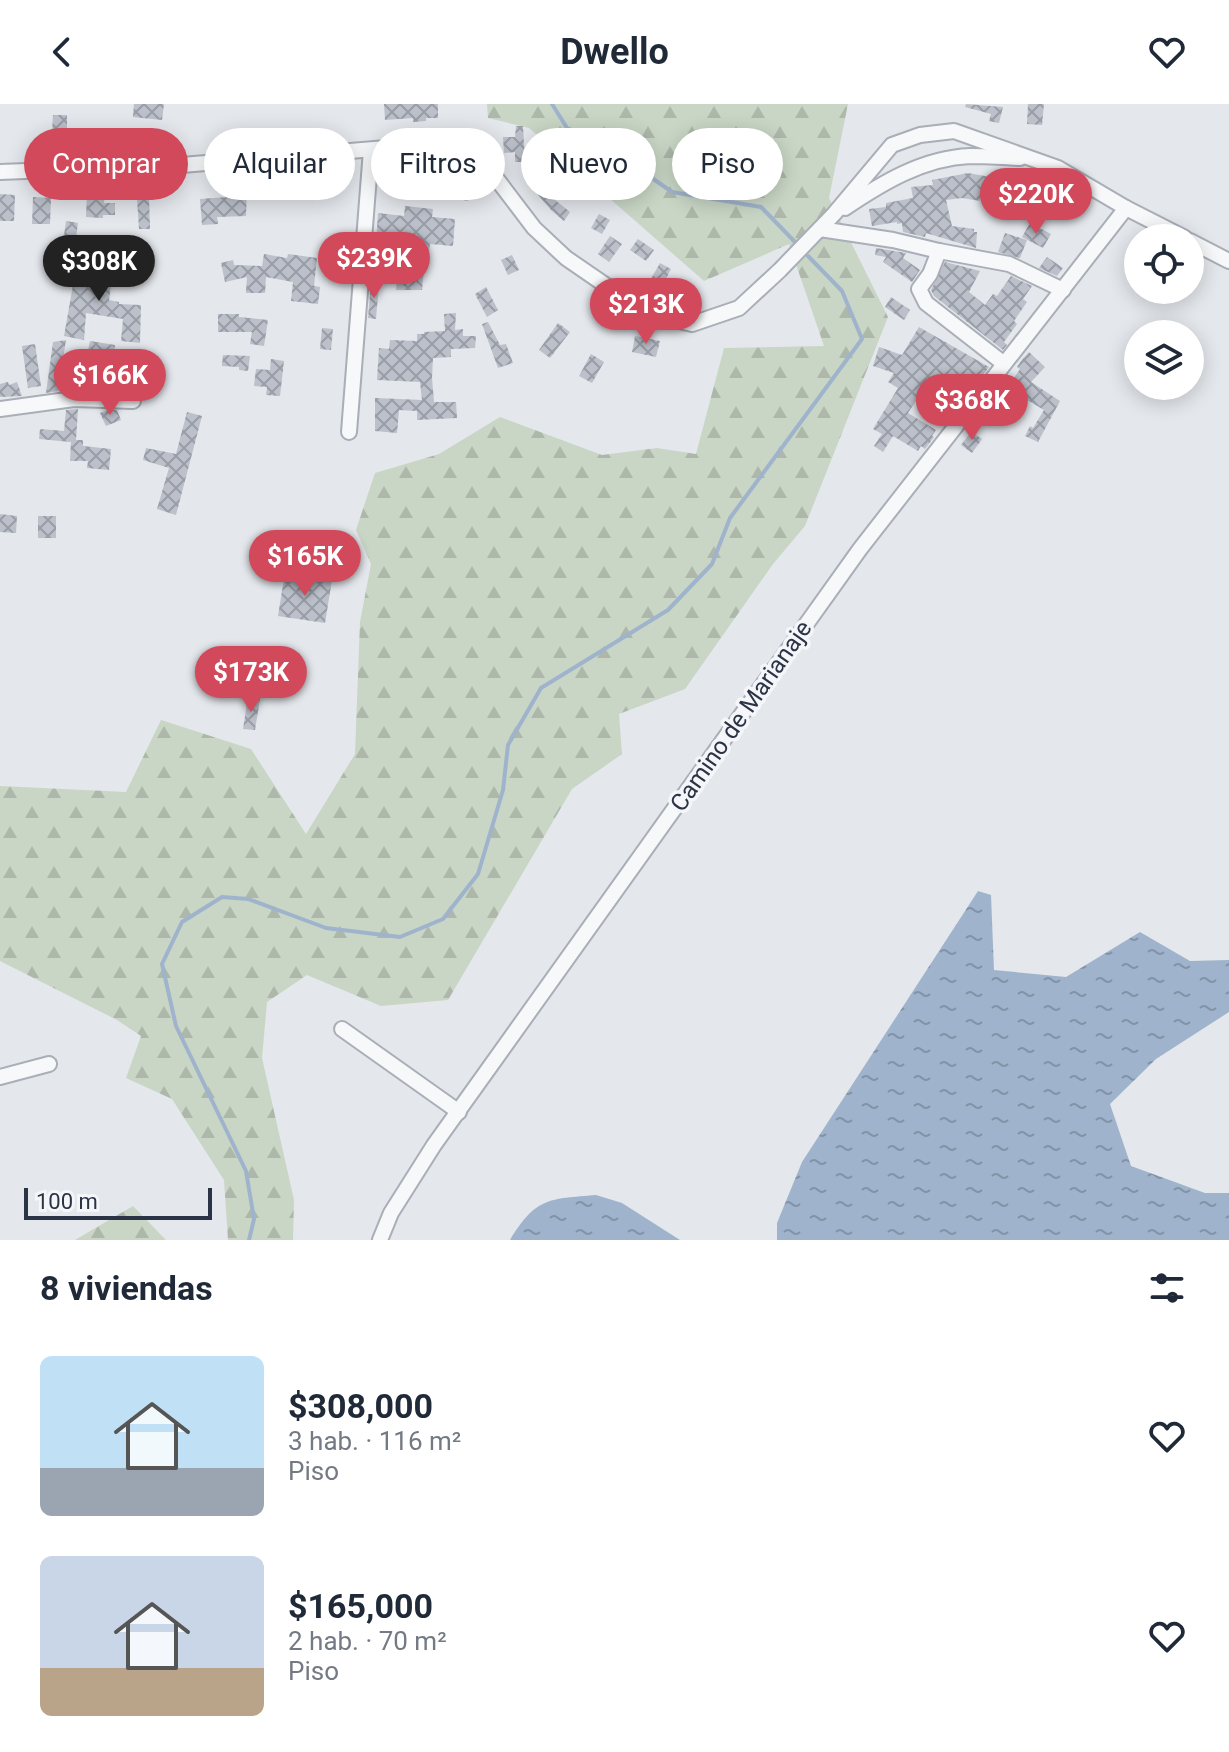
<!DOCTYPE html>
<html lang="es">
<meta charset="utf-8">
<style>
:root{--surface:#fff;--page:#f2f2f3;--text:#1f2937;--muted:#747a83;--accent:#d1495b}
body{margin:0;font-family:Roboto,sans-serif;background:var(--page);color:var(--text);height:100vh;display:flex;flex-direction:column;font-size:30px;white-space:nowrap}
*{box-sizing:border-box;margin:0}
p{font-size:26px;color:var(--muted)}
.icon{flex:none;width:44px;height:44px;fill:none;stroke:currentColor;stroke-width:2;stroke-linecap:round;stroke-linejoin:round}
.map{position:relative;height:1136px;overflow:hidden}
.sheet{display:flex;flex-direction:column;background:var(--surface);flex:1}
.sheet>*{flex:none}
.top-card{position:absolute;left:24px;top:24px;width:800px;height:72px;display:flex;gap:16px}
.controls{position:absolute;left:1124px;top:120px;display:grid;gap:16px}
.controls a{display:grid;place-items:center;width:80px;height:80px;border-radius:50%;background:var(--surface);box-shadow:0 4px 20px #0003;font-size:40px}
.scale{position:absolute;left:24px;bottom:20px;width:188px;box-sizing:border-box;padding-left:8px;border:4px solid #2b3445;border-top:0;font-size:22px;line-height:28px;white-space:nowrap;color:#2b3445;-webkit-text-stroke:6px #f4f6f9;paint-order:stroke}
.price{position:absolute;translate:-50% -68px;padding:0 18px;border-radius:28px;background:var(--accent);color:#fff;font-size:26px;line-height:52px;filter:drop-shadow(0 2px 4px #0008)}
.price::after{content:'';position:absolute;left:50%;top:48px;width:24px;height:18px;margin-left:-12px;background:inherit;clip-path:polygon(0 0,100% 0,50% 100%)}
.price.on{background:#222;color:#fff}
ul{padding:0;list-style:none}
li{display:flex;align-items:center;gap:24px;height:200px;padding:0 40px}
li span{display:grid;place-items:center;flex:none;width:224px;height:160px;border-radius:12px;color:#555}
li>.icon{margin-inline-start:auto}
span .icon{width:96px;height:96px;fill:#fffc;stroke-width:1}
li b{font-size:34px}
h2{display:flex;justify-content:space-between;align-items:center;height:96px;padding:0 40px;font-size:34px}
.pill{padding:0 28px;border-radius:36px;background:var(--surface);box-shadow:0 4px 20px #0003;font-size:28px;line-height:72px}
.pill.on{background:var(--accent);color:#fff}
header{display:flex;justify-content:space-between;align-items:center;height:104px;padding:0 40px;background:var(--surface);font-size:36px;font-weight:700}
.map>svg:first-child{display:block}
.forest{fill:url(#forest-firs)}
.water{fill:url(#water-ripples)}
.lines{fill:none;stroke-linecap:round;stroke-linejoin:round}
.stream{stroke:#9fb4cc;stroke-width:4}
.building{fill:url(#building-cross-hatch)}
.minor-casing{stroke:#a9aeb7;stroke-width:18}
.minor{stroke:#f7f8fa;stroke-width:14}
.labels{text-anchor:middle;stroke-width:7;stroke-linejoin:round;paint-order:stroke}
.street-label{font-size:24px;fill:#2b3445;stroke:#f4f6f9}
</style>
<header><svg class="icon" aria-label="back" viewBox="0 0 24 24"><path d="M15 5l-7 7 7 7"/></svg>Dwello<svg class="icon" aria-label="heart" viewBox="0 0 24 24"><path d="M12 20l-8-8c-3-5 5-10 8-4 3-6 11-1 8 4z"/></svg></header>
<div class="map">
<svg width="1229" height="1136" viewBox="0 0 1229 1136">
<defs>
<pattern id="forest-firs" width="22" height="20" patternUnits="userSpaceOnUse" patternTransform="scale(2)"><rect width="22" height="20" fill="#c9d6c5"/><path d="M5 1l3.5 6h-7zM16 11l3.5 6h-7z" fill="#adb8ab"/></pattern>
<pattern id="water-ripples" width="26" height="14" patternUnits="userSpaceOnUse" patternTransform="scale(2)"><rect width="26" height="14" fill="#9fb4cc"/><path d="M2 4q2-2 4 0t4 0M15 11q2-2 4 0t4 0" fill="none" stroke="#8293a7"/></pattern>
<pattern id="building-cross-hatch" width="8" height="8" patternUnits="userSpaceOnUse" patternTransform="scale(2)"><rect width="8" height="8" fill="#bbc0ca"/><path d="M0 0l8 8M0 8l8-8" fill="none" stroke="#989da6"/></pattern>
</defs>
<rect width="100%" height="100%" fill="#e4e7ec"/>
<!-- forest -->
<g class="forest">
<path d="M487,0H848L829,94L888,213L805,422L773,460L685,585L619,610L622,650L572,685L448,896L381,902L307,871L267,898L262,954L294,1096L293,1136H228L224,1076L172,995L126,974L141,932L117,916L0,857V682L126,688L161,616L251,645L306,730L355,650L360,518L371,460L356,426L375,369L439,350L500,313L602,351L657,344L696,350L724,244L824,242L789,140L704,177L529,24L488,14Z"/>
<path d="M133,1102L166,1136H75Z"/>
</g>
<!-- water -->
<g class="water">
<path d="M978,787L991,791L994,866L1066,873L1140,828L1190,857L1229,856V908L1156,955L1110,1000L1131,1062L1205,1089H1229V1136H777V1119L802,1058Z"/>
<path d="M596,1091L622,1099L680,1136H510C536,1093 549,1095 596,1091Z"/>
</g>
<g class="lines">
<!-- stream -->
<g class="stream">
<path d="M552,0L567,24L602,39L672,88L761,103L795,138"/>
<path d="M249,1136L254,1115L246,1067L176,922L162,860L182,818L222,793L248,795L326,824L400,833L443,815L478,770L503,686L508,641L541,584L668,506L712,460L730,414L862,235L842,187L808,152"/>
</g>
</g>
<!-- building -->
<g class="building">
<path d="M134,0H164L162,16L133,13Z"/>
<path d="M384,0H438V14H426V17L413,18V14L385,16Z"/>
<path d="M966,0L1003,3L999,19L989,17L991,10L965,3Z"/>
<path d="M1028,0H1044L1042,21L1027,20Z"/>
<path d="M53,11H67V29H52Z"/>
<path d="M516,22H523L525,58H515V48L504,49L503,33H515Z"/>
<path d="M550,66L562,79L549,91L570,108L564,117L552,107L532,84Z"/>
<path d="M997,67L1011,69L1044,82L1031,116L1010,108L1018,87L982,82L980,97L962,94L946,96L952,122L974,125V128H977L976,144L926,129L925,133L903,128L902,119L897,120V118L872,122L869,105L886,103V99L913,94L911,83L933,81L932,76L968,69L996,74Z"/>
<path d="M435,70L448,71L447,80L471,84L468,97L458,95V93L432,89Z"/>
<path d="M228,83H247L246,112L217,113L218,120L202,121L200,95L227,93Z"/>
<path d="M87,89L105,90L104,99H115V111H103V114L86,113Z"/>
<path d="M0,90L15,91L14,117H0Z"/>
<path d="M33,93L51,94L50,120H32Z"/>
<path d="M149,93L150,125H139L137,94Z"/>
<path d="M405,102L433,105L432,113L455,115L453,142L430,140L429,147H426L422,186H396L401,139L376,138L378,109L404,112Z"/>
<path d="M599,110L610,116L602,130L591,124Z"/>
<path d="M66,117L78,119L74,147L62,146Z"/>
<path d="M1030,119L1051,130L1043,144L1022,133Z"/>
<path d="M1005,129L1027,136L1020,154L998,148Z"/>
<path d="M610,132L622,140L609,158L598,150Z"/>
<path d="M638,135L654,146L646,157L630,146Z"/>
<path d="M876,144L906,149L903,154L920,166L912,178L883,158L886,153L875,151Z"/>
<path d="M264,150L287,154L288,150L317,154L314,182L320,183L318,200L291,197L293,178L266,173L265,189H246L247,173L225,178L221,159L233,156L234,161L262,162Z"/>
<path d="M512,151L519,166L508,171L501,156Z"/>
<path d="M1047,153L1063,164L1057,172L1039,164Z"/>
<path d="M92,155L114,158L109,196L119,198V200L141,201L140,239L121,237L123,215L86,209L84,236L64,232L73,181L67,180L69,167L90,170Z"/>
<path d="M945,158L980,167L969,188L985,201L993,190L997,192L1011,172L1032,182L1023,195L1027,198L1014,217L1017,220L1004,238L1007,241L1003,246L934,192L931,186Z"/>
<path d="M660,159L671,165L660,186L648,180Z"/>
<path d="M371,178L379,179L376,215L368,214Z"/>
<path d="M486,183L498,206L487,213L475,190Z"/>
<path d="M891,193L910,206L904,216L885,203Z"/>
<path d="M456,209L455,226L463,225V232H476L475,244L451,245V253L433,254L432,274L434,298H456L457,314L417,316V307L399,306L397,329L375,327V294L422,296L420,278L377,276L379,244L389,245L390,236L417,237V230H424V228L445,227L444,210Z"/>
<path d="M218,210H239V213L268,216L264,242L250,240L252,228H218Z"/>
<path d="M488,218L500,241L506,240L513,259L498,264L482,220Z"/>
<path d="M558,219L570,228L550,254L539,246Z"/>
<path d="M919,223L989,263L952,311L922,288L908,309L936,326L932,332L934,333L925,345L921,342L918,347L893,332L883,348L874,342L882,330L873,325L898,284L888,278L894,269L873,262L879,243L902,251Z"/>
<path d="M322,224L333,225L331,246L320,245Z"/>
<path d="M635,232L660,237L656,253L632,248Z"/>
<path d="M66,236L63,255L85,260L90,237L115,241L110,276L126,277V287L96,286V283L81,281L82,271L56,264L58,287L46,289L53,238Z"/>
<path d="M35,240L41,282L28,284L22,242Z"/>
<path d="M1029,248L1045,263L1031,278L1060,297L1038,338L1025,332L1030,322L1033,324L1044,306L1007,284L1020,265L1017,263L1021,257Z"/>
<path d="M591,250L604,258L592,279L579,272Z"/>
<path d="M223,251L250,252L248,267L239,266V263L222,262Z"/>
<path d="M271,255L284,257L280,292L266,291L267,283L254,282L256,265L270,266Z"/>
<path d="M8,278L9,281L17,278L22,292L0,293V280Z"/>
<path d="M78,305L76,336H83V342L111,345L109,366L87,364L88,357H70L71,338L39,335L40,325L64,327L66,306Z"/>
<path d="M108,306H117L121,316L106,322L100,309Z"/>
<path d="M187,308L202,312L176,411L157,405L169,364L143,356L146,344L176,350Z"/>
<path d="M971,328L982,335L972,349L961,341Z"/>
<path d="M0,410L17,412L16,429L0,428Z"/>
<rect x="38" y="412" width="18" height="22"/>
<path d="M285,468L332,476L325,519L278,512Z"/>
<path d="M248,593L260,595L255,626L243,625Z"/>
</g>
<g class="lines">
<defs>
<g id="minor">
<path d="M0,68L182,61L410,42H449L477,49L534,124L566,154L646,209L692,220L739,204L780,166L834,110L892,41L920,31L954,27L1058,64L1126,104L1185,134"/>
<path d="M845,104C882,79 923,54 970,52C986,52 1003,53 1020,54"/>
<path d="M820,125L893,136L939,147L930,170L919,185L926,199L1003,259"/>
<path d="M1190,137L1229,157"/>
<path d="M939,147L1009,160L1063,186"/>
<path d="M0,305L74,295L133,297"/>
<path d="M349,328L371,46"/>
<path d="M342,925L459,1008"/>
<path d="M0,973L49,960"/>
<path d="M380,1136L391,1109L434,1041L860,445L1126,104"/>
</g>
</defs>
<!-- minor casing -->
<use href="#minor" class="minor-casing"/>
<!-- minor -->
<use href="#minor" class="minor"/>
</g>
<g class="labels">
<!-- street labels -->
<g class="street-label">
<text transform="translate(741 612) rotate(-55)" y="8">Camino de Marianaje</text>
</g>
</g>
</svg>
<div class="controls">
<a><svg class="icon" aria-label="locate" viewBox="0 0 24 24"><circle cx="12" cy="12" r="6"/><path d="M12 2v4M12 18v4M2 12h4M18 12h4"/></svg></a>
<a><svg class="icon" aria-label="layers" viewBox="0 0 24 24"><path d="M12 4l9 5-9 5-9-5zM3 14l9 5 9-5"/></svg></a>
</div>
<div class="scale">100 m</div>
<b class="price" style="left:1036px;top:132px">$220K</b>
<b class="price" style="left:374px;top:196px">$239K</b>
<b class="price on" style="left:99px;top:199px">$308K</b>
<b class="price" style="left:646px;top:242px">$213K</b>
<b class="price" style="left:110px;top:313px">$166K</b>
<b class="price" style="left:972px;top:338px">$368K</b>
<b class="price" style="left:305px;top:494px">$165K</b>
<b class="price" style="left:251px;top:610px">$173K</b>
<div class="top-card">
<a class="pill on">Comprar</a>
<a class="pill">Alquilar</a>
<a class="pill">Filtros</a>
<a class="pill">Nuevo</a>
<a class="pill">Piso</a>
</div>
</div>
<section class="sheet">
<h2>8 viviendas<svg class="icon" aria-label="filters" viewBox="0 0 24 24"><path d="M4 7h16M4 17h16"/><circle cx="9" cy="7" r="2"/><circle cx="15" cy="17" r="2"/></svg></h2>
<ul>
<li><span style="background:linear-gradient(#bfe0f5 70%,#9aa5b1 0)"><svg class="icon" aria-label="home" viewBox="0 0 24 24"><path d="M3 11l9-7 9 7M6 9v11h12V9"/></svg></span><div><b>$308,000</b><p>3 hab. · 116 m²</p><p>Piso</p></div><svg class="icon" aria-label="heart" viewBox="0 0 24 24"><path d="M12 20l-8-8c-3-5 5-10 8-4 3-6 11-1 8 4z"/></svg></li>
<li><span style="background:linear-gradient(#c9d6e8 70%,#b9a48a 0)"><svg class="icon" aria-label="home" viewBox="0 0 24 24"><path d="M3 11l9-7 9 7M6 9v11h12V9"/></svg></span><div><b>$165,000</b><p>2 hab. · 70 m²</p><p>Piso</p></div><svg class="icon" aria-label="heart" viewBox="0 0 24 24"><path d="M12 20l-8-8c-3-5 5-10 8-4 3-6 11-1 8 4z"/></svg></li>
</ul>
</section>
